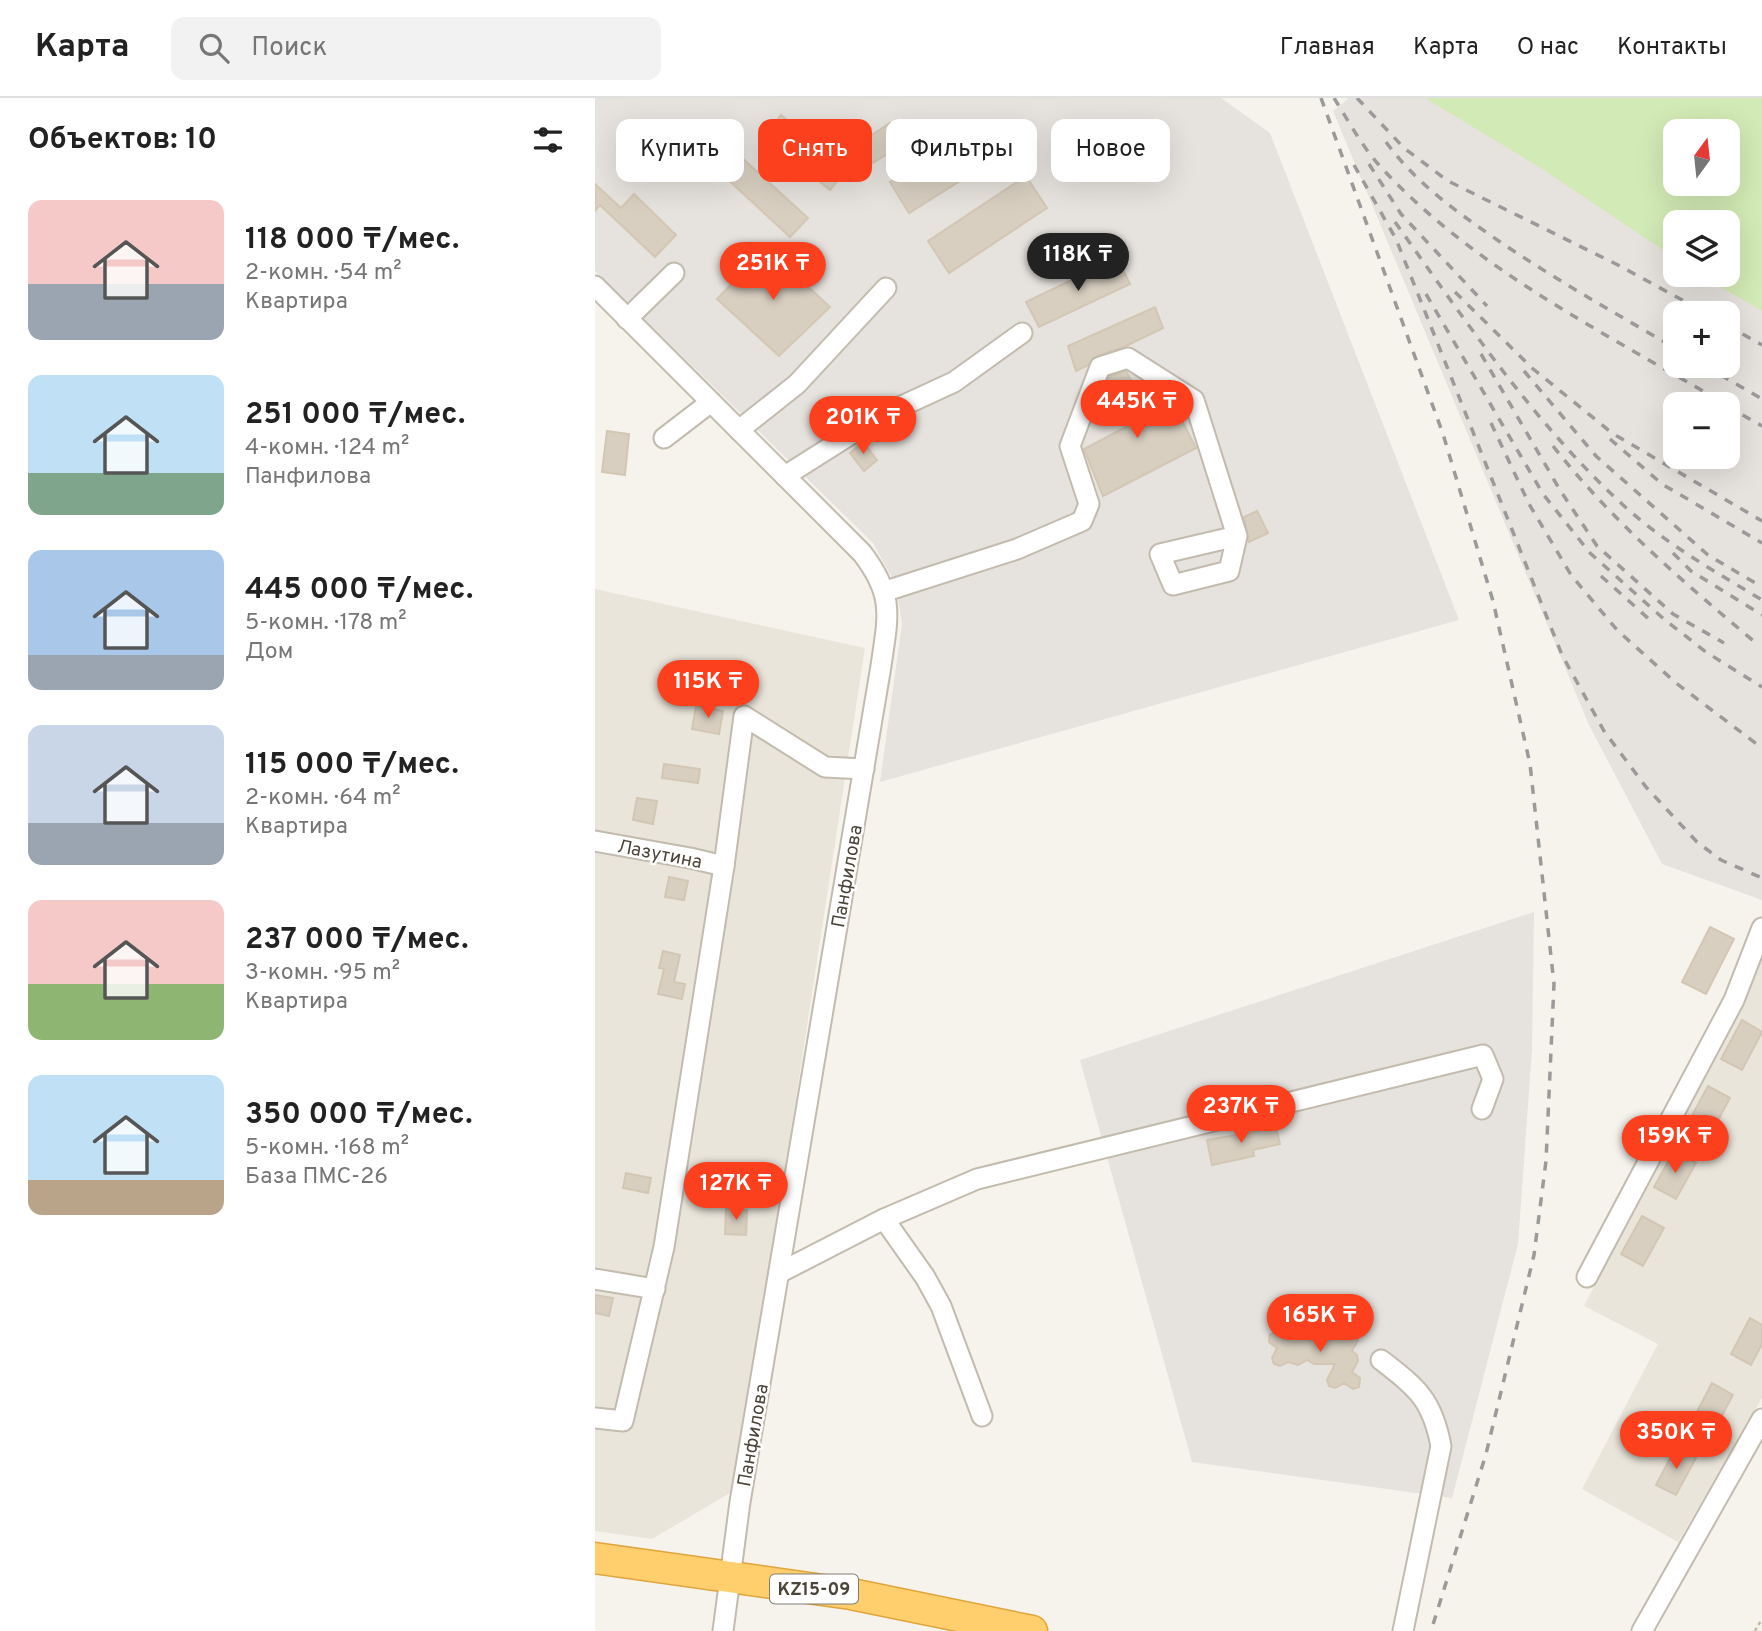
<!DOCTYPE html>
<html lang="ru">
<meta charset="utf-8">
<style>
:root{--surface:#fff;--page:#f2f2f2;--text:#222;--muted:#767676;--line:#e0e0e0;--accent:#fc3f1d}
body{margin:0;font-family:Overpass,sans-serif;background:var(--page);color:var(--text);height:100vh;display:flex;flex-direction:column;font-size:26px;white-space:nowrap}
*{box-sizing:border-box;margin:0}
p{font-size:23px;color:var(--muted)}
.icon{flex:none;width:38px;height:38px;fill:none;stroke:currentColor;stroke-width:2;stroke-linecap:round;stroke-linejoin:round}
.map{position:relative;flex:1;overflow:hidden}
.side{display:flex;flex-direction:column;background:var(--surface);width:595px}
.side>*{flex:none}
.hud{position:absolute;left:21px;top:21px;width:665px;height:63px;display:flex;gap:14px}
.needle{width:46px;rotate:15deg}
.controls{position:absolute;left:1068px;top:21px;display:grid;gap:14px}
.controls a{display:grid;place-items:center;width:77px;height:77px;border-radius:14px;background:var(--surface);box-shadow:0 7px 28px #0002;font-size:35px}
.price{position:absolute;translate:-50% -60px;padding:0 16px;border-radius:24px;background:var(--accent);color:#fff;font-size:23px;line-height:46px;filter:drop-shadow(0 2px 4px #0008)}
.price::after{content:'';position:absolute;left:50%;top:42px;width:21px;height:16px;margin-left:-10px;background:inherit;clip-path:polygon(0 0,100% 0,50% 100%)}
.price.active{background:#222;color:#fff}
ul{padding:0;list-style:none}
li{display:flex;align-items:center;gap:21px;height:175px;padding:0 28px}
li span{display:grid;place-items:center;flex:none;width:196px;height:140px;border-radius:14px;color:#555}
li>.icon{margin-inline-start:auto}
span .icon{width:84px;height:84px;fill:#fffc;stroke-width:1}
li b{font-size:30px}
h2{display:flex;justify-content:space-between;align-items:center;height:84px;padding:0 28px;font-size:30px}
.pill{padding:0 24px;border-radius:14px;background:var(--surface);box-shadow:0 7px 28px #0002;font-size:24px;line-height:63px}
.pill.active{background:var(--accent);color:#fff}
header{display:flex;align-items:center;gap:42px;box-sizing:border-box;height:98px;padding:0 35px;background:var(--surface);border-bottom:2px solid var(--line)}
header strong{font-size:33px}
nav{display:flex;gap:38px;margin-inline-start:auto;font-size:24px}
.search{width:490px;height:63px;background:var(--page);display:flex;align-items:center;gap:18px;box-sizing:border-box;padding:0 24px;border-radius:14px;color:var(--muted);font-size:26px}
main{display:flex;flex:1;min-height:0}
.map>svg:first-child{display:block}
.residential{fill:#eae5da}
.industrial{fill:#e6e2dd;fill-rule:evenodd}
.green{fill:#d2eab5;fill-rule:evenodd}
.building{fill:#d8cfc1;stroke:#d3c7b4;stroke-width:2}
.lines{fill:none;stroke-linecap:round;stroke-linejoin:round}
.minor-casing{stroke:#c2bbae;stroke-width:23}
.highway-casing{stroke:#e0a43c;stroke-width:33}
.path{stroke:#c4b79f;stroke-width:2.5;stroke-dasharray:3.5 3.5;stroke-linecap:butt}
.minor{stroke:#fff;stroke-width:19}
.highway{stroke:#ffcf6e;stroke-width:30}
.rail{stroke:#9a9a9a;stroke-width:3.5;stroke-dasharray:9 9;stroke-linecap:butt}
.labels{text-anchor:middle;stroke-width:5;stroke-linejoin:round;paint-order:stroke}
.shield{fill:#fff;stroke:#817c74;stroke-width:2}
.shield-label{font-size:18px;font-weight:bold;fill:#4b4439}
.street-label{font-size:19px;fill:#4b4439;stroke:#fff}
</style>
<header>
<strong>Карта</strong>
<div class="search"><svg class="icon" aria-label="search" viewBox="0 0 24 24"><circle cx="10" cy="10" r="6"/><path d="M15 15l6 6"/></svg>Поиск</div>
<nav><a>Главная</a><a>Карта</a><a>О нас</a><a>Контакты</a></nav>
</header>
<main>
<section class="side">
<h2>Объектов: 10<svg class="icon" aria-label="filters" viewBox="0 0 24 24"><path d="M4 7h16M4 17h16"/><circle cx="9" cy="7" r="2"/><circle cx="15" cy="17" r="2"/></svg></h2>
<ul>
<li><span style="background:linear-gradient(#f6c9c9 60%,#9aa5b1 0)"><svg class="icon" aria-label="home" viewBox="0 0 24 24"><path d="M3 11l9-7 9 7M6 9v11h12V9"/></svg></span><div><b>118 000 ₸/мес.</b><p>2-комн. · 54 m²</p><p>Квартира</p></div></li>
<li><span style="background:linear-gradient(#bfe0f5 70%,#7fa58c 0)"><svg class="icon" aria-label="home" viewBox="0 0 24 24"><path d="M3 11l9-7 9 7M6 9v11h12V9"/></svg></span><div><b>251 000 ₸/мес.</b><p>4-комн. · 124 m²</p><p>Панфилова</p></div></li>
<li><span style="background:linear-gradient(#a9c7e8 75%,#9aa5b1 0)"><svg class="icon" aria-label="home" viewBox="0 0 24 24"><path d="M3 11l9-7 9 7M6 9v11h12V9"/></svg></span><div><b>445 000 ₸/мес.</b><p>5-комн. · 178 m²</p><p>Дом</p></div></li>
<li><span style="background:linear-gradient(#c9d6e8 70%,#9aa5b1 0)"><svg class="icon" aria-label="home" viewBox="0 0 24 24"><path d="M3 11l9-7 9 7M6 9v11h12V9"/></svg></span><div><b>115 000 ₸/мес.</b><p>2-комн. · 64 m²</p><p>Квартира</p></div></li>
<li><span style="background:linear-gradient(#f6c9c9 60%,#8fb573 0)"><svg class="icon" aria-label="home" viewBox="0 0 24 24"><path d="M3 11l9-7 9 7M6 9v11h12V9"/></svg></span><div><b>237 000 ₸/мес.</b><p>3-комн. · 95 m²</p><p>Квартира</p></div></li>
<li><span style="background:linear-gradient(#bfe0f5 75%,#b9a48a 0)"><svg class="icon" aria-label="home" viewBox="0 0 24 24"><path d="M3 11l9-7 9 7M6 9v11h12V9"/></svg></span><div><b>350 000 ₸/мес.</b><p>5-комн. · 168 m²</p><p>База ПМС-26</p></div></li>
</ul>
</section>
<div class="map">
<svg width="1167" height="1533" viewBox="0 0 1167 1533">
<rect width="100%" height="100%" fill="#f6f3ec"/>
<!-- residential -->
<g class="residential">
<path d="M0,491L270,550L171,1195L135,1395L57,1441L0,1433Z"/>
<path d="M1167,856V1300L1083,1444L987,1391L1063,1246L989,1208L1147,906Z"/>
</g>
<!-- industrial -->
<g class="industrial">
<path d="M0,0H626L675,35L864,522L285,684L307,526L301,487L278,445L0,173Z"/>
<path d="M754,0H935L1080,124V177H1132L1167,154V802L1067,766L994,627L738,13ZM1080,215H1132V268H1080ZM1080,306H1132V359H1080Z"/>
<path d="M939,814L937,951L923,1146L857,1400L597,1364L485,962Z"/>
</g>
<!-- green -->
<path class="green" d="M830,0H1167V213L1105,177H1132V124H1080V160L949,72ZM1080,33H1132V86H1080Z"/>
<!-- building -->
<g class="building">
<path d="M186,17L252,71L235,92L169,38Z"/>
<path d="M295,25L308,46L278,65L265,45Z"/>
<path d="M378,51L389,68L314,115L295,84L342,55L350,68Z"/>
<path d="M145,58L213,120L195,139L128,77Z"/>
<path d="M431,78L452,110L354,175L333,143Z"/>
<path d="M0,86L26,110L39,96L81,137L60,159L5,107L0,113Z"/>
<path d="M171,150L235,209L184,258L122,201Z"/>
<path d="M522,160L535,186L444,229L431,204Z"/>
<path d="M560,209L568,230L531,248L501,258L493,267L481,273L473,248Z"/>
<path d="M531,273L555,317L578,305L601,350L508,398L489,351L535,327L513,283L514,279Z"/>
<path d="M12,333L34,336L30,377L7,374Z"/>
<path d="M268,344L282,362L269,373L255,355Z"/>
<path d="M662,413L673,435L654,444L649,419Z"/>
<path d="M101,608L128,613L124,636L97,631Z"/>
<path d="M69,666L105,671L103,685L67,680Z"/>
<path d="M42,700L62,703L58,726L38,722Z"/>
<path d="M74,779L93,783L89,802L70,799Z"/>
<path d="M1115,829L1139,841L1111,896L1087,884Z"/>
<path d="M68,853L85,857L79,884L90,886L87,901L63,896L69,871L64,870Z"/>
<path d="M1147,922L1167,934L1147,972L1126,961Z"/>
<path d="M1113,988L1135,1000L1115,1037L1093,1025Z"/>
<path d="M681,1030L685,1046L658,1052L659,1058L617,1067L612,1042Z"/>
<path d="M1079,1053L1101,1065L1081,1101L1059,1089Z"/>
<path d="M31,1075L56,1080L53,1095L28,1090Z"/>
<path d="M131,1110L152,1112L151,1137L130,1136Z"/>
<path d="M1047,1118L1069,1130L1048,1168L1026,1156Z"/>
<path d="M0,1197L18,1200L14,1218L0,1215Z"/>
<path d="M1155,1220L1167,1227V1246L1156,1267L1136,1256Z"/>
<path d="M700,1233L710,1237L723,1233L730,1239L735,1236L744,1240L755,1234L762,1236L763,1242L757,1253L762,1257L763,1263L757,1274L765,1280L764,1289L758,1291L749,1285L740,1290L734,1288L732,1282L740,1266H719L712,1262L703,1267L693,1264L685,1268L679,1266L677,1260L682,1250L674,1244L675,1236L682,1235L693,1242Z"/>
<path d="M1117,1285L1138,1297L1118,1334L1097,1323Z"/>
<path d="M1081,1349L1101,1360L1081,1397L1061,1387Z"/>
</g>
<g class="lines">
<defs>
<g id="minor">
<path d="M0,188L267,455C300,498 293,518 286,568L145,1404L128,1533"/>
<path d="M32,221L79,175"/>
<path d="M144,332L202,286L291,190"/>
<path d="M69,340L116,304"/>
<path d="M190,378L283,319L359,284L427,235"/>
<path d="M291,493L422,451L487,423L494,406L475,348L505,269L533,260L599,302L642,438L634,473L578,487L565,456L642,438"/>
<path d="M0,743L95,760L129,768"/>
<path d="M289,1121L330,1179L346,1208L387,1318"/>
<path d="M184,1175L289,1121L382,1081L888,957L898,981L887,1011"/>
<path d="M992,1179L1139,902L1167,830"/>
<path d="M0,1181L60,1191"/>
<path d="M786,1262C822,1290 837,1301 846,1348L808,1533"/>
<path d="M0,1320L28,1323L69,1149L129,768L149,618L230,669L269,671"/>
<path d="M1047,1533L1167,1321"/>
</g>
<path id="highway" d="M0,1460L256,1496L437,1533"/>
</defs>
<!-- minor casing -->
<use href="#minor" class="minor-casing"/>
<!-- highway casing -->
<use href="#highway" class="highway-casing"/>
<!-- path -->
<path class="path" d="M1160,1533L1167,1521"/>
<!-- minor -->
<use href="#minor" class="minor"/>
<!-- highway -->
<use href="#highway" class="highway"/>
<!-- rail -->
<g class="rail">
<path d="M726,0L848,336L898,503L935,666L959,886L951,1063L939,1157L891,1356L836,1533"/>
<path d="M739,0C753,22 766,47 784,67C877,170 1012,236 1130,306"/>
<path d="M762,0L809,50L853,83L1023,167L1111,215"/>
<path d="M791,44C820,84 858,111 898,139C956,179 1018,214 1080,250"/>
<path d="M774,66L806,116L892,208"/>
<path d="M759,67L801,141L967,557L1009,633L1051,689L1102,744L1126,762L1167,780"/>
<path d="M800,124C870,222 938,324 1027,406C1068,444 1119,473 1167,502"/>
<path d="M860,194L937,270L1017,335L1167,423"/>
<path d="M831,196L948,396L995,455L1070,522L1111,554L1167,589"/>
<path d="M1132,227L1167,247"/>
<path d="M886,256L965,392L1002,448L1078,516L1129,545"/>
<path d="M1110,268L1167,301"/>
<path d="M929,273L1001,358L1113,457L1167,489"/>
<path d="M1132,308L1167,328"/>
<path d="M896,325L934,406L976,477L1022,532L1081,585L1167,650"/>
<path d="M1015,341L1067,386L1167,445"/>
<path d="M958,348C1018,424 1087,483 1161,545"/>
<path d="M1078,455L1096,473L1167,517"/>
<path d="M1006,478L1055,522"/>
</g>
</g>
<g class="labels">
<!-- shield labels -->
<rect class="shield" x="175" y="1476.5" width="88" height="29" rx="5"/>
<g class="shield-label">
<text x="219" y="1497">KZ15-09</text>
</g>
<!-- street labels -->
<g class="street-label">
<text transform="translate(65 755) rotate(11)" y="7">Лазутина</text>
<text transform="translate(251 778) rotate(-80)" y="7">Панфилова</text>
<text transform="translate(157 1337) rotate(-80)" y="7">Панфилова</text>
</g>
</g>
</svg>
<div class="controls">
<a><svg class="needle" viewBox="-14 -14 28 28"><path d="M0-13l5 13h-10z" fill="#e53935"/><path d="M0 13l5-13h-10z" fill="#767676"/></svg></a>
<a><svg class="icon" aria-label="layers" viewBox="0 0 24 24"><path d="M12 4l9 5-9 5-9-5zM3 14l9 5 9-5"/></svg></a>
<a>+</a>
<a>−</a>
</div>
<b class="price active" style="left:483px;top:195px">118K ₸</b>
<b class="price" style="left:178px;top:204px">251K ₸</b>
<b class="price" style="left:542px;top:342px">445K ₸</b>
<b class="price" style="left:268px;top:358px">201K ₸</b>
<b class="price" style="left:113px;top:622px">115K ₸</b>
<b class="price" style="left:646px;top:1047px">237K ₸</b>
<b class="price" style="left:1080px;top:1077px">159K ₸</b>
<b class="price" style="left:141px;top:1124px">127K ₸</b>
<b class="price" style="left:725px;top:1256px">165K ₸</b>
<b class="price" style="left:1081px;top:1373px">350K ₸</b>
<div class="hud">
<a class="pill">Купить</a>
<a class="pill active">Снять</a>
<a class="pill">Фильтры</a>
<a class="pill">Новое</a>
</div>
</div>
</main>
